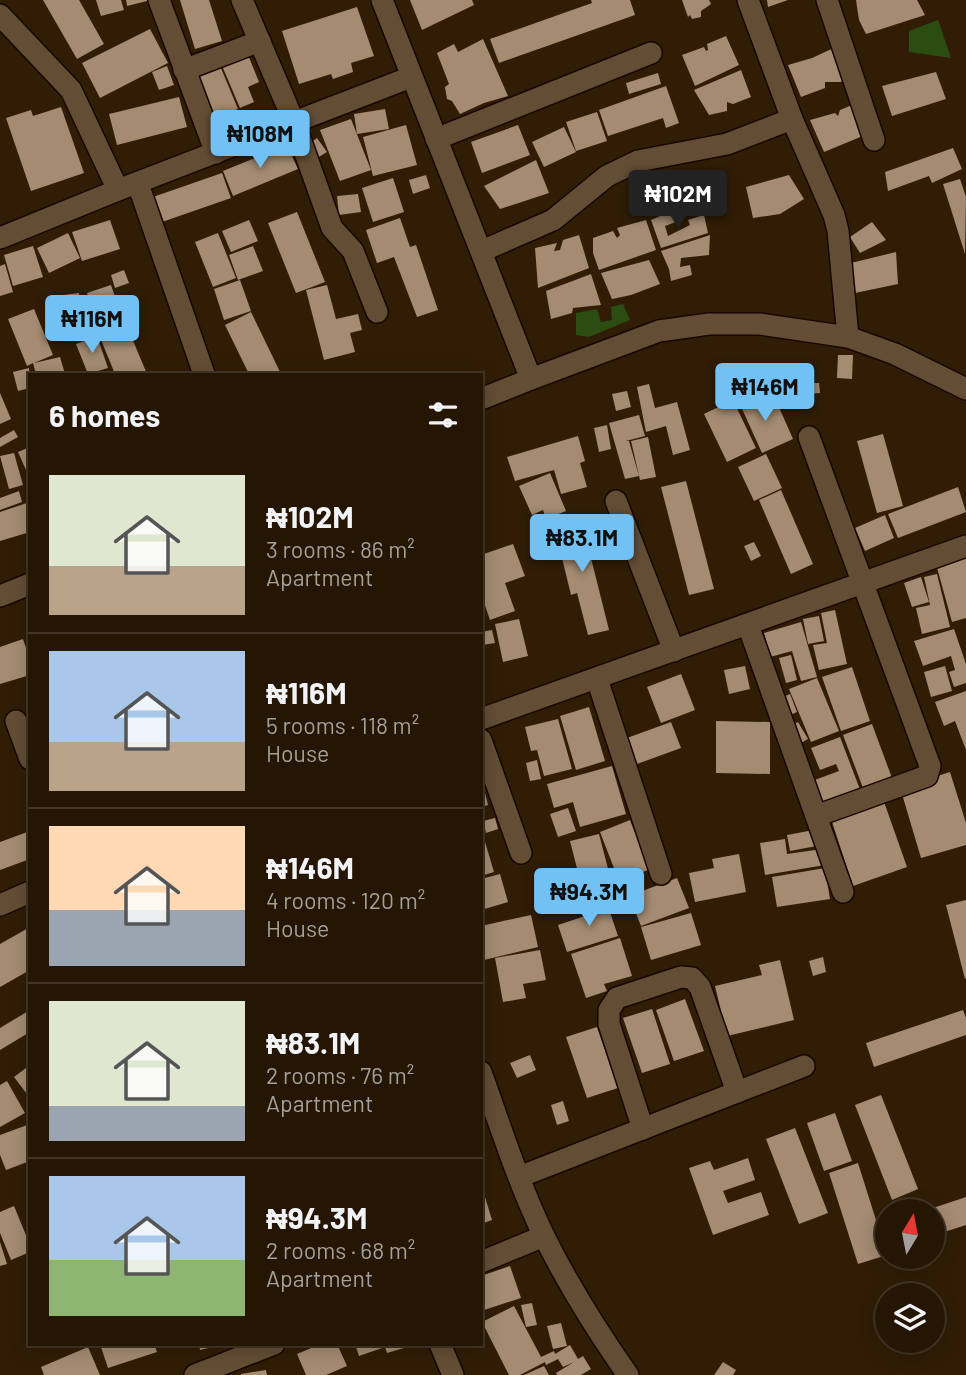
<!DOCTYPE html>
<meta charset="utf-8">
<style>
:root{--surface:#251604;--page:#312313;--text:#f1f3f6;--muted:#a39f9a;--line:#423526;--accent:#71c1f4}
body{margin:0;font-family:Barlow,sans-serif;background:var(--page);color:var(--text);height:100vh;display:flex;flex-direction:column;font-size:26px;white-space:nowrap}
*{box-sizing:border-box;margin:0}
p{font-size:23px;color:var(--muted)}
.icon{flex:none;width:38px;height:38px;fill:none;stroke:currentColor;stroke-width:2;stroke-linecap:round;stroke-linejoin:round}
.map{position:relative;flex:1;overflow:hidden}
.side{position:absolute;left:28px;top:373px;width:455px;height:973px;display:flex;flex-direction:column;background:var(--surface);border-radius:0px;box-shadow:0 4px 18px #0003,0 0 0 2px var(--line)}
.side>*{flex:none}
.needle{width:46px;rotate:10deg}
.controls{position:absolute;left:875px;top:1199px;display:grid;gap:14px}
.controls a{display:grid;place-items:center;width:70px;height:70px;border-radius:50%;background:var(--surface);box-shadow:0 4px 18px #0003,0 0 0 2px var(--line);font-size:35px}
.price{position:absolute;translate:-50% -60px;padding:0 16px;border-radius:7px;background:var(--accent);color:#111;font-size:23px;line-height:46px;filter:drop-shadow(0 2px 4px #0008)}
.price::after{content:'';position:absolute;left:50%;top:42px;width:21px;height:16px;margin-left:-10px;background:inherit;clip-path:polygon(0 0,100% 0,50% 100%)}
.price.active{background:#222;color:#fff}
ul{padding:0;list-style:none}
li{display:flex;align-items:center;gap:21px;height:175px;padding:0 21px}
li+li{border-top:2px solid var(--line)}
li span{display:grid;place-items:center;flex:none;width:196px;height:140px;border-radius:0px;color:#555}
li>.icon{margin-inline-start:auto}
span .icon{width:84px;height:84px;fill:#fffc;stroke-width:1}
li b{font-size:30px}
h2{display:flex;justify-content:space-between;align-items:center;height:84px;padding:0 21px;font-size:30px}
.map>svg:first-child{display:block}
.green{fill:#2b4d12}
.building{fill:#a48b72}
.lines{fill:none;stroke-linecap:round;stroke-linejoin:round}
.street-casing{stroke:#180700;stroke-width:24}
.street{stroke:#634d35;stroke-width:21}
</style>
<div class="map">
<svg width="966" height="1375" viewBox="0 0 966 1375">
<rect width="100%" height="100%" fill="#311d06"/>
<!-- green -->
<g class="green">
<path d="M938,20L951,58L909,52V31Z"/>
<path d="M623,304L630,320L589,337L576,335V313L597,309L601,322L612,320L611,307Z"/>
</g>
<!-- building -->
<g class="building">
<path d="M43,0H79L104,44L77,59Z"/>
<path d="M96,0H121L124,10L101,16Z"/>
<path d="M126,0H147V1L127,6Z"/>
<path d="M180,0H209L222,41L195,49Z"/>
<path d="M410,0H472L474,5L422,30Z"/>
<path d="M591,0H630L635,15L499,63L490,39L592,3Z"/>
<path d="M682,0H709L711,4L701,11V17L692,19L690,15L688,17Z"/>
<path d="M767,0H788L768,7Z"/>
<path d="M856,0H917L925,15L866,34L859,20Z"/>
<path d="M357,7L374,56L351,63L353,72L333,79L331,74L299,84L282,31Z"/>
<path d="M150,29L168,63L100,98L82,63Z"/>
<path d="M726,36L739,65L695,86L682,55L704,47L706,51L708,50L707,44Z"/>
<path d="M483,39L508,96L484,103L460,114L452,101L447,99L445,87L449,84L437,53L454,44L458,52Z"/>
<path d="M838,46L849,74L841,82H825V88L801,97L788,65L812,58Z"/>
<path d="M246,50L259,82L248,87L254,102L240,108L220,61Z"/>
<path d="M218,61L238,109L208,121L191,72Z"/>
<path d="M167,66L174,85L159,90L152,72Z"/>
<path d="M741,70L751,97L733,104L727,102V111L709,115L694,90Z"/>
<path d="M936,72L946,99L892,116L882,86Z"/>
<path d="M658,73L661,84L629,94L626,83Z"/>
<path d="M666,86L679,123L666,128L663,118L608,136L599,110Z"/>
<path d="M179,97L187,127L117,145L109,114Z"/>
<path d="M859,102L870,133L824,152L810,120L835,113L838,116L840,110Z"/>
<path d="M61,107L84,173L31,191L6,118L31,110L33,116Z"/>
<path d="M385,109L389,129L357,134L354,114Z"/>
<path d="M597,112L607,141L576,151L566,122Z"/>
<path d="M351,119L371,170L340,181L320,130Z"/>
<path d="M406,125L417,165L373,176L363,137Z"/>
<path d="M518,125L530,155L482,173L471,142Z"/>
<path d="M564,127L576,152L544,167L532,142Z"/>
<path d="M317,138L327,152L317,158L308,144Z"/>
<path d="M287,145L298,169L233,196L223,171Z"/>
<path d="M953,148L962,169L932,183L929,176L888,191L885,172Z"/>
<path d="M536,160L549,193L500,209L484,186Z"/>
<path d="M222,173L231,198L162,222L153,197Z"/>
<path d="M426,175L430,188L413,194L409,180Z"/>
<path d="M789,175L804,199L780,214L753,218L746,187Z"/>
<path d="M393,178L404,212L373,222L362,188Z"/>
<path d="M960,179L966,197L965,254L943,184Z"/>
<path d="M701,186L706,211L675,217L671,191Z"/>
<path d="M358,194L361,212L339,215L337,196Z"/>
<path d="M672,211L676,222L665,226L668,236L690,225L688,220L704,215L708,233L661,248L651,220Z"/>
<path d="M297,212L325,282L296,293L268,223Z"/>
<path d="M400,218L410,247L416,245L438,310L417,317L394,257L377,263L366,230Z"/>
<path d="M110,220L120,249L82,261L72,232Z"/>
<path d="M249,220L258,241L231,252L222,231Z"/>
<path d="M646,220L656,250L599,270L593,253V238L613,231L617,238L620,235L617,228Z"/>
<path d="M872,222L886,240L860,253L850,237Z"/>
<path d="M68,233L80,258L49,273L37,248Z"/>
<path d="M218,233L236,278L213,287L195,242Z"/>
<path d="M579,235L589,268L538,288L535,248L557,243L554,251L560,250L563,240Z"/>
<path d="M710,235L709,255L681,258L680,267L690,265L692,275L671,281L669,269L661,251Z"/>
<path d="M33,246L43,277L13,286L4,255Z"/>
<path d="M253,246L263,271L238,280L229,255Z"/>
<path d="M896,252L898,284L855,293L851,263Z"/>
<path d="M649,260L660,284L631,295L612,299L601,273Z"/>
<path d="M5,264L13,292L0,296V266Z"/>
<path d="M124,270L129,283L115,288L111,275Z"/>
<path d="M591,274L601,305L573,308L572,313L551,319L546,291Z"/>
<path d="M240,280L251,311L224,320L214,289Z"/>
<path d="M111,285L124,323L99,331L87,293Z"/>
<path d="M327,285L336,319L358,314L362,330L350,333L355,352L324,360L306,290Z"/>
<path d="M79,293L82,318L50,321L48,297Z"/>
<path d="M34,309L53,355L34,363L60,357L65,374H36L33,363L27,366L8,319Z"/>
<path d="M251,312L281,374H249L225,325Z"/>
<path d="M126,324L147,374H115L99,335Z"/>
<path d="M97,336L108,368L88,374L76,344Z"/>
<path d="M838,355H853L852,379L837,378Z"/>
<path d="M29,368L30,388L18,391L13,372Z"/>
<path d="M804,383H819L820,393L805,394Z"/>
<path d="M649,384L655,408L677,402L690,450L673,455L666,426L646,432L637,387Z"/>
<path d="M627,391L631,407L616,411L612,394Z"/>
<path d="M756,391L765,411L778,405L793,439L762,453L738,400Z"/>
<path d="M0,393L11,419L0,424Z"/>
<path d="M733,400L756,448L727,462L704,414Z"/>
<path d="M639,415L645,436L626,441H629L639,476L625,479L609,423Z"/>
<path d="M607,425L611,449L599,452L594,428Z"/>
<path d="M14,430L18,437L0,447V438Z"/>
<path d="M883,434L903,506L877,513L857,441Z"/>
<path d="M578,436L585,461L580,463L587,487L561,494L554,470L515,481L507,457Z"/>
<path d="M648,437L656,477L640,480L631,441Z"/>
<path d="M30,447V479L18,452Z"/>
<path d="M14,453L23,485L9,489L0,456Z"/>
<path d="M766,454L782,488L754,501L738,467Z"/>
<path d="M550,473L566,511L546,519L543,510L532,515L519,486Z"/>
<path d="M686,481L714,589L689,595L661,487Z"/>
<path d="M958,487L966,512L898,538L888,514Z"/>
<path d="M781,490L813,564L791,574L759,500Z"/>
<path d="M19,491L22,502L0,510V498Z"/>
<path d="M30,502V532L0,541V512Z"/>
<path d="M885,515L894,538L865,551L855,528Z"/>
<path d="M581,518L609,630L588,635L577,593L571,595L554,525Z"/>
<path d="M754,542L761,556L751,561L744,546Z"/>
<path d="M513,544L525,576L505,583L515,611L490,620L481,594V555Z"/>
<path d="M966,555V618L952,622L936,564Z"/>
<path d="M937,574L950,627L922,634L916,608L930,605L924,577Z"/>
<path d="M921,577L929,602L912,607L904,583Z"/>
<path d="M835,610L847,664L819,670L813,645L827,643L821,613Z"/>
<path d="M819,616L824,641L808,644L803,619Z"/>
<path d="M519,619L528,656L503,662L495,624Z"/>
<path d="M801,622L817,677L801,681L792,651L770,657L764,633Z"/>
<path d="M954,629L966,664V683L954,687L949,672L955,670L951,656L923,666L914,641Z"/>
<path d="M492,630L495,643L482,645L481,632Z"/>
<path d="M23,639L30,660V675L0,684V647Z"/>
<path d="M791,655L797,680L786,683L779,658Z"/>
<path d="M745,666L750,689L729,694L724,670Z"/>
<path d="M945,666L952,691L931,697L924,672Z"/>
<path d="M852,667L870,721L841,731L822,677Z"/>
<path d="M681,674L695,710L661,723L647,687Z"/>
<path d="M817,678L839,731L811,742L789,689Z"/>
<path d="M966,691V750L955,721L944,726L935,702Z"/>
<path d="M790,694L797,712L790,715L783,697Z"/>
<path d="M589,707L605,761L576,770L560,716Z"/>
<path d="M558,719L572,769L544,776L537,750L531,751L525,727Z"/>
<path d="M716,721L770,722V774L716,773Z"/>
<path d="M671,722L681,748L637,764L627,738Z"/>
<path d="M798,722L808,739L799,744L790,727Z"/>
<path d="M872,724L892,778L863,788L843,735Z"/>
<path d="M840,737L861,792L822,807L812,781L839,771L836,764L820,770L811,748Z"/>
<path d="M537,760L541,779L530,781L526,763Z"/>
<path d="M612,766L626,814L580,827L573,802L554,808L547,784Z"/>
<path d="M950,772L966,823V845L921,858L902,794L925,780Z"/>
<path d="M485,793L488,805L481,807V794Z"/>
<path d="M883,799L907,867L853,886L832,822L860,812L858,807Z"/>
<path d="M568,808L576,831L558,837L550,814Z"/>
<path d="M495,818L498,829L486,833L483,821Z"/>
<path d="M630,820L641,848L647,846L656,867L619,881L600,832Z"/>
<path d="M819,829L822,845L790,851L787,835Z"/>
<path d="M30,831V859L0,870V842Z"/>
<path d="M599,834L612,884L583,892L570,841Z"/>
<path d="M785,839L787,854L822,849L825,865L765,875L760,843Z"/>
<path d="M485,842L494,872L481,876V843Z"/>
<path d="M739,854L746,892L695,902L689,873L714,868L712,859Z"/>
<path d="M825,868L830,899L777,907L772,877Z"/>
<path d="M500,874L508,902L481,910V879Z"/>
<path d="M677,878L689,908L641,926L629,896Z"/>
<path d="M966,900V978L965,979L946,905Z"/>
<path d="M607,903L618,936L567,952L558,925L585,916L582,910Z"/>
<path d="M691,913L701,945L651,960L641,927Z"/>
<path d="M531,915L538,947L484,960L481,946V926Z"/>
<path d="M30,927V970L0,987V944Z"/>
<path d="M620,938L632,976L604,984L607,991L586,998L571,954Z"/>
<path d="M540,950L546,980L523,984L526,998L503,1002L495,958Z"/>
<path d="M823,957L826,972L813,976L809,961Z"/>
<path d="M780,960L794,1020L727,1036L715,986L762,975L759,965Z"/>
<path d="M685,999L704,1051L674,1061L656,1010Z"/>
<path d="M652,1009L670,1064L642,1073L623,1018Z"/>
<path d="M30,1010V1032L0,1050V1028Z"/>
<path d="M963,1010L966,1018V1035L874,1067L866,1043Z"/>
<path d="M597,1027L618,1088L587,1098L566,1037Z"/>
<path d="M530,1055L536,1070L517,1078L510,1063Z"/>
<path d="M30,1065V1098L14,1077Z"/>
<path d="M7,1081L25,1113L0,1127V1085Z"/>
<path d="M881,1095L918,1189L892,1200L855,1105Z"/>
<path d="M563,1101L569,1121L557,1125L551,1105Z"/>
<path d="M835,1113L852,1161L824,1171L807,1123Z"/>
<path d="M30,1124V1161L6,1170L0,1155V1135Z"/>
<path d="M795,1128L828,1213L799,1224L766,1139Z"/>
<path d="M748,1158L755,1180L723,1191L728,1203L761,1192L769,1215L713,1235L689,1168L710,1161L714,1170Z"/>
<path d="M858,1163L887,1255L858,1264L829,1173Z"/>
<path d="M485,1197L492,1220L481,1224V1198Z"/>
<path d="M966,1197V1225L938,1234L933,1211L930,1209Z"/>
<path d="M14,1206L30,1245V1252L11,1260L0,1233V1212Z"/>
<path d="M0,1242L7,1264L0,1266Z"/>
<path d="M510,1266L521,1298L481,1311V1276Z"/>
<path d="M532,1303L537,1325L526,1327L521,1305Z"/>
<path d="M514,1306L541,1357L554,1351L555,1354L570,1345L578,1359L583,1356L591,1369L581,1375H557L556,1373L574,1362L563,1367L558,1359L546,1365L545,1362L520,1375H509L482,1322Z"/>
<path d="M561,1323L567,1346L553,1349L547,1326Z"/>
<path d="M100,1344H154L157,1352L108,1368Z"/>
<path d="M199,1344H221V1345L200,1350Z"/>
<path d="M321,1344H337L347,1366L326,1375H306L297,1354Z"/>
<path d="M355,1344H414V1345L387,1353L385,1347L359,1356Z"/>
<path d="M88,1347L100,1375H44L41,1367Z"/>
<path d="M723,1362L736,1370L733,1375H714Z"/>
<path d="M544,1366L549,1375H524Z"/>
<path d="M266,1370L267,1375H241V1374Z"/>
</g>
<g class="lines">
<defs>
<g id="street">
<path d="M159,0L216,153"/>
<path d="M242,0L294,122L332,228L353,251L377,312"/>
<path d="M382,0L531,379"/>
<path d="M748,0L792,119L834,215L838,231L848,337"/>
<path d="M827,0L874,140"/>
<path d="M0,15L71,90L118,190"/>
<path d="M184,70L260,41"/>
<path d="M436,139L651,53"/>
<path d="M138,184L204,374"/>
<path d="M0,238L118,190L411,77"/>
<path d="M482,251L553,220L607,176L638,161L727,144L792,119"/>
<path d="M481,399L531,379L659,331L709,324H760L848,337L895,354L966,389"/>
<path d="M809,437L930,766L927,776L816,816"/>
<path d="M616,501L674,651"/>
<path d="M0,596L30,584"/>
<path d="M748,625L843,892"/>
<path d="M597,679L661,874"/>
<path d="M481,719L966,546"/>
<path d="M16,721L30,759"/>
<path d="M481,740L521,853"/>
<path d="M0,905L30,892"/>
<path d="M481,1072C501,1128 519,1185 545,1238C569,1286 597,1331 628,1375"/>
<path d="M643,1129L609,1024V1010L617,998L681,977L692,978L700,987L737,1092"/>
<path d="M519,1177L804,1066"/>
<path d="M481,1262L544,1236"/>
<path d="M440,1344L453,1375"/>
<path d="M195,1375L274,1344"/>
</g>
</defs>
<!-- street casing -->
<use href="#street" class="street-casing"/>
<!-- street -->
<use href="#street" class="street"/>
</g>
</svg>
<div class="controls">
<a><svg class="needle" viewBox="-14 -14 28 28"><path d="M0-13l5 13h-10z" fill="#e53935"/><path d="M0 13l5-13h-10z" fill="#a39f9a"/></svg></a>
<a><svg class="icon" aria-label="layers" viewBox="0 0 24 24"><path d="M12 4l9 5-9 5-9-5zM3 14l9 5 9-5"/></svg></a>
</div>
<b class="price" style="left:260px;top:170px">₦108M</b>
<b class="price active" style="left:678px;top:230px">₦102M</b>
<b class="price" style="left:92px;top:355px">₦116M</b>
<b class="price" style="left:765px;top:423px">₦146M</b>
<b class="price" style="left:582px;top:574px">₦83.1M</b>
<b class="price" style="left:589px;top:928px">₦94.3M</b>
<section class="side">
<h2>6 homes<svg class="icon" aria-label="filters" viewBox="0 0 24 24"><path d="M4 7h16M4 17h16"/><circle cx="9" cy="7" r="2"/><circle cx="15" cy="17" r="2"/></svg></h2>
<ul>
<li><span style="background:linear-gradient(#dfe7d0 65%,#b9a48a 0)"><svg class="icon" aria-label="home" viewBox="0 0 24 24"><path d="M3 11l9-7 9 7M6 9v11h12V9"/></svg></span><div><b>₦102M</b><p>3 rooms · 86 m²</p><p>Apartment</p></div></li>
<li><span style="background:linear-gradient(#a9c7e8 65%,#b9a48a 0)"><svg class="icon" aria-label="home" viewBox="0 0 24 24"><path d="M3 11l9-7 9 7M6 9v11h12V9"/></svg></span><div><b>₦116M</b><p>5 rooms · 118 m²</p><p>House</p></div></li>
<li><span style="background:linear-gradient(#ffd9b3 60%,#9aa5b1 0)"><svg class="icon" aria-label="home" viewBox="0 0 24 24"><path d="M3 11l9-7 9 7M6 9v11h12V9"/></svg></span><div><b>₦146M</b><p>4 rooms · 120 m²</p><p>House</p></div></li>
<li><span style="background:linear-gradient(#dfe7d0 75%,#9aa5b1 0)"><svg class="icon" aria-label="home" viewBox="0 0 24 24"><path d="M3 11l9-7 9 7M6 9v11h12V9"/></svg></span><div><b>₦83.1M</b><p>2 rooms · 76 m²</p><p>Apartment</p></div></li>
<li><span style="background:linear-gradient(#a9c7e8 60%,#8fb573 0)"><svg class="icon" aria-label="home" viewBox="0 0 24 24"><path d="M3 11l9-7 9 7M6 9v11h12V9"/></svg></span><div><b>₦94.3M</b><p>2 rooms · 68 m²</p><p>Apartment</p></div></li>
</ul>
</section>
</div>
